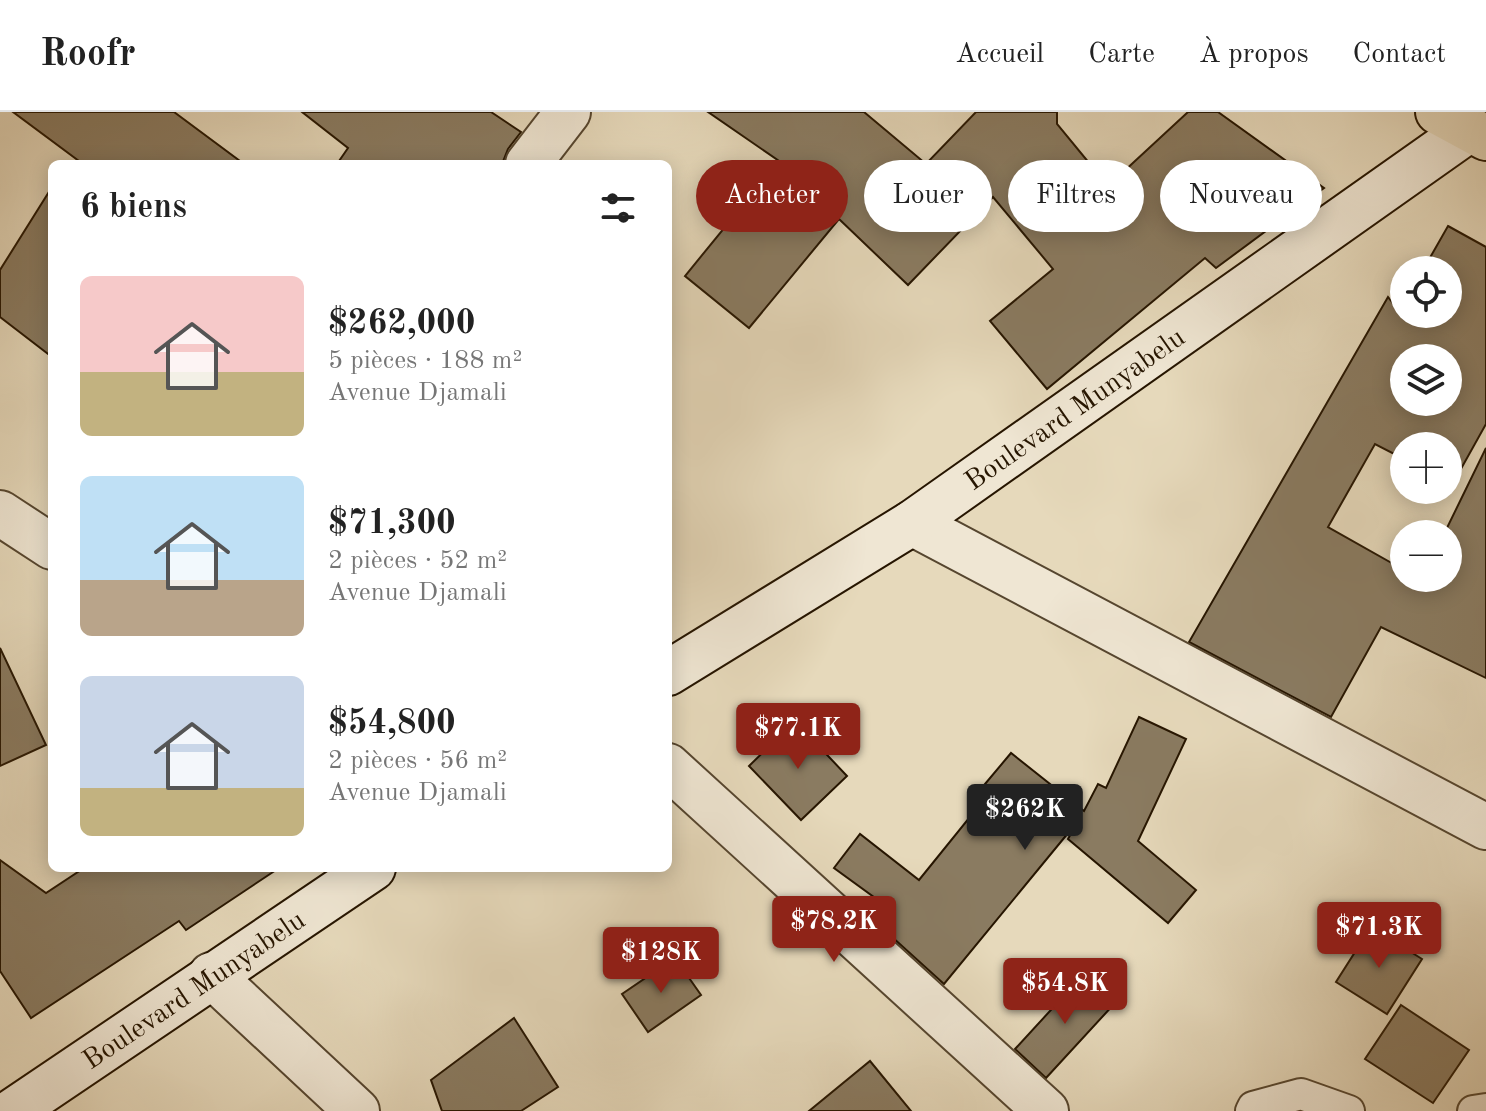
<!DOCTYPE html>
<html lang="fr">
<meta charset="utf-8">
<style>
:root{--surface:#fff;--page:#f6f6f6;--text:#222;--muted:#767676;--line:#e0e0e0;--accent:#8f2418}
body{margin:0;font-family:"Old Standard TT",serif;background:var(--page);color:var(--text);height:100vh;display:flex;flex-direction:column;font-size:30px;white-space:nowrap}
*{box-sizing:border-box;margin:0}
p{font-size:26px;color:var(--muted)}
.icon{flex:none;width:44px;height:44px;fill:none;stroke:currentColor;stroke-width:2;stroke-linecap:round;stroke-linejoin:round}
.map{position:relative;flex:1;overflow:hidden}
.drawer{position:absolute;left:48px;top:48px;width:624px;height:712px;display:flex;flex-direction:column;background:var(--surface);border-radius:12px;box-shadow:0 4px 20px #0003}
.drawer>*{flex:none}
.top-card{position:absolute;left:696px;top:48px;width:670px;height:72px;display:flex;gap:16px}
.controls{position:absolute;left:1390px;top:144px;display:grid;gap:16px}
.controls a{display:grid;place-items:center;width:72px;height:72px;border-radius:50%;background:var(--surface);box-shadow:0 4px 20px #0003;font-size:40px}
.price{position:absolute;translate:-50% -68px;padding:0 18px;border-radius:8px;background:var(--accent);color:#fff;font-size:26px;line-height:52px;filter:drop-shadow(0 2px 4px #0008)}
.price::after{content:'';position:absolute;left:50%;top:48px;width:24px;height:18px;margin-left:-12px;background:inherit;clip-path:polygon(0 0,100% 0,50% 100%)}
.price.on{background:#222;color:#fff}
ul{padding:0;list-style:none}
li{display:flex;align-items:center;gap:24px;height:200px;padding:0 32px}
li span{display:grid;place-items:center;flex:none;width:224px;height:160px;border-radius:12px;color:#555}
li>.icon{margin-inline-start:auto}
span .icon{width:96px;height:96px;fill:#fffc;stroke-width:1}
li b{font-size:34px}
h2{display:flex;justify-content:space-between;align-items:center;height:96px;padding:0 32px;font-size:34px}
.tag{padding:0 28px;border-radius:36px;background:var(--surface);box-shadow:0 4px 20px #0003;font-size:28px;line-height:72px}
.tag.on{background:var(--accent);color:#fff}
header{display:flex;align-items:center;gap:48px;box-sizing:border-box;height:112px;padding:0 40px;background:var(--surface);border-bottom:2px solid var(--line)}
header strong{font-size:38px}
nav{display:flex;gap:44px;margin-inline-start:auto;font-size:28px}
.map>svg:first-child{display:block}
.building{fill:#8a7b61;stroke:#261500;stroke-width:2;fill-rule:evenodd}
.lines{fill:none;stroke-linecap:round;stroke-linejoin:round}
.lane-casing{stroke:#56462f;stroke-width:34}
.street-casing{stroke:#56462f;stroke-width:48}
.secondary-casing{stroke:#261500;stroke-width:48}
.highway-casing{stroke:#261500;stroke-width:48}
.lane{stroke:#efe6d3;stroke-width:30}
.street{stroke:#efe6d3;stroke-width:44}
.secondary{stroke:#efe6d3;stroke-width:44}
.highway{stroke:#e6d9bb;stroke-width:44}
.labels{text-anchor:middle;stroke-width:6;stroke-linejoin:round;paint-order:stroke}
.street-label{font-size:28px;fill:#261500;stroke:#efe6d3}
</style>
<header>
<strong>Roofr</strong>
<nav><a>Accueil</a><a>Carte</a><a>À propos</a><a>Contact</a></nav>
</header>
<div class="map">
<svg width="1486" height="999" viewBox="0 0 1486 999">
<rect width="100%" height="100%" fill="#e6d9bb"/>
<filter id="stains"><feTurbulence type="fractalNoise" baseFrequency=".0025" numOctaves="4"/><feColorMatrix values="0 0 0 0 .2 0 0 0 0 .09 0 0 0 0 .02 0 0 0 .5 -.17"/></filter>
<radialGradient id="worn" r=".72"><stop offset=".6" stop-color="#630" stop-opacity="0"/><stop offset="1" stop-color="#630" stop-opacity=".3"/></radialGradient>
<!-- building -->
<g class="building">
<path d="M13,0H174L244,52H83Z"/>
<path d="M302,0H491L521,20L508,37L502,52H337L348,36Z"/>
<path d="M708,0H864L926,52L976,0H1057V12L1108,74L1188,0H1218L1324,76L1216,156L1205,146L1047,277L990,209L1053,157L993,85L908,173L839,107L749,216L685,164L779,49Z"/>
<path d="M52,75V245L0,205V158Z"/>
<path d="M1448,114L1486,135V312L1452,373L1448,371V334H1404V347L1375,332L1328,415L1404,458V466L1422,468L1423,466H1448V422H1444L1486,336V566L1381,515L1331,605L1189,530L1388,185L1399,199L1404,191V202H1448V158H1423ZM1404,246H1448V290H1404Z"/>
<path d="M0,536L46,633L0,654Z"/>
<path d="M1139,605L1186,627L1138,729L1196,778L1168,811L1068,727L1078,709L944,872L881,815L893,799L834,756L860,722L919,768L987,684L980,678L1011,641L1084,699L1098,672L1106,676Z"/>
<path d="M795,609L847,664L801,708L749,654Z"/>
<path d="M0,748L46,781L84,756H279L186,818L179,809L31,906L0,859Z"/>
<path d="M1371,815L1422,847L1387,902L1336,870Z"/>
<path d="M675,846L701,883L648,920L622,882Z"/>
<path d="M1084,862L1115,891L1046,966L1015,937Z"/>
<path d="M1401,893L1469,938L1433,991L1365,947Z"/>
<path d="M514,906L558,975L521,999H442L431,968Z"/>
<path d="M870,949L911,999H809Z"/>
</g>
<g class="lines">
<defs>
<g id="lane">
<path d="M1251,999L1253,995L1301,982L1349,999"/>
<path d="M1473,999L1486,997"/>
</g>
<g id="street">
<path d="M528,52L568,0"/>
<path d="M0,401L52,435"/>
<path d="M912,411L1486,715"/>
<path d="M668,654L1046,999"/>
<path d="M211,863L357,999"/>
</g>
<g id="secondary">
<path d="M668,561L912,411L1470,17"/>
<path d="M13,999L373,756"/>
</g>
<path id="highway" d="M1438,0L1486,26"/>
</defs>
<!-- lane casing -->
<use href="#lane" class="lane-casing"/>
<!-- street casing -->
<use href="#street" class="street-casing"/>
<!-- secondary casing -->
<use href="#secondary" class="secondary-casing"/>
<!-- highway casing -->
<use href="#highway" class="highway-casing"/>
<!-- lane -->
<use href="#lane" class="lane"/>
<!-- street -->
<use href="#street" class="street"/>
<!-- secondary -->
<use href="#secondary" class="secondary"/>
<!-- highway -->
<use href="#highway" class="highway"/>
</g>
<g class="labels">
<!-- street labels -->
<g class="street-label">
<text transform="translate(1074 296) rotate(-35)" y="10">Boulevard Munyabelu</text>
<text transform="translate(193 877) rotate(-34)" y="10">Boulevard Munyabelu</text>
</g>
</g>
<rect width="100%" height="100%" filter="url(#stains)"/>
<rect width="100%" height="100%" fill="url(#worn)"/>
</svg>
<div class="controls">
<a><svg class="icon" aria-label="locate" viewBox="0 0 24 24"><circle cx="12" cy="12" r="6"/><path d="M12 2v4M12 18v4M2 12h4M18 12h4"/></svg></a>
<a><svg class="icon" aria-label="layers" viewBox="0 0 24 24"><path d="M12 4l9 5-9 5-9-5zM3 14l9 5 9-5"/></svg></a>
<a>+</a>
<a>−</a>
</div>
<b class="price" style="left:798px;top:659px">$77.1K</b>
<b class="price on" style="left:1025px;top:740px">$262K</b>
<b class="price" style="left:834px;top:852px">$78.2K</b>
<b class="price" style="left:1379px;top:858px">$71.3K</b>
<b class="price" style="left:661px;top:883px">$128K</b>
<b class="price" style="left:1065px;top:914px">$54.8K</b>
<div class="top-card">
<a class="tag on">Acheter</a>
<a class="tag">Louer</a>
<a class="tag">Filtres</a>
<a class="tag">Nouveau</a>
</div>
<section class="drawer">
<h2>6 biens<svg class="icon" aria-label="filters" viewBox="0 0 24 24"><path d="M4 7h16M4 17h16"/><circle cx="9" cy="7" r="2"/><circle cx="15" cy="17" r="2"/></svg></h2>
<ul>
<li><span style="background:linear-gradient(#f6c9c9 60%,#c2b280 0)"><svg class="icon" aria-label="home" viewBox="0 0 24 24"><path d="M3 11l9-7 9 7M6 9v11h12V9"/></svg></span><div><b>$262,000</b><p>5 pièces · 188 m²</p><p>Avenue Djamali</p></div></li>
<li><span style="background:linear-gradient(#bfe0f5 65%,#b9a48a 0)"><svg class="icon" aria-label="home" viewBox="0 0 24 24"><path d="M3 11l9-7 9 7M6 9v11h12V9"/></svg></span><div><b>$71,300</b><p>2 pièces · 52 m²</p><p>Avenue Djamali</p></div></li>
<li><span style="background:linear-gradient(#c9d6e8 70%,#c2b280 0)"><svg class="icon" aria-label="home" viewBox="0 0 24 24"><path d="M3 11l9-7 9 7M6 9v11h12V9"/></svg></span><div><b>$54,800</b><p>2 pièces · 56 m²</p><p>Avenue Djamali</p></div></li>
</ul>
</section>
</div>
